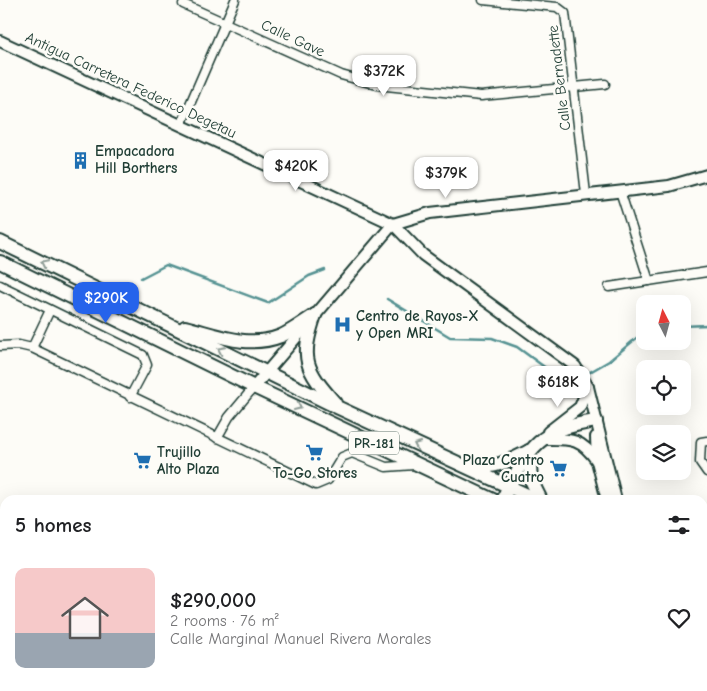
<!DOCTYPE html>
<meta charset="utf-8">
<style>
:root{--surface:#fff;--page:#f2f2f2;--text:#202124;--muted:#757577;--line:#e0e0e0;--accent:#2563eb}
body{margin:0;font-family:"Comic Neue",sans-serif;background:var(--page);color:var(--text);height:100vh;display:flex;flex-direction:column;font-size:19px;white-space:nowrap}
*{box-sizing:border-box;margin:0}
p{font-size:16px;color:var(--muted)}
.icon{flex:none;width:28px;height:28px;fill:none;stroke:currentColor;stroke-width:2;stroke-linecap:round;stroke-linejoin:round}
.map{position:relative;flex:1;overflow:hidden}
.details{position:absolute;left:0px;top:495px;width:708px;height:196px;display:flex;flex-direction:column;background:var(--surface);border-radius:15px 15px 0 0;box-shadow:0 5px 20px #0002}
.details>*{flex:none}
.needle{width:32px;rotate:354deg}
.tools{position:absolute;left:636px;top:295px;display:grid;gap:10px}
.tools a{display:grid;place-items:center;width:55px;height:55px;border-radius:10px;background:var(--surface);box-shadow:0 5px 20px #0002;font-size:25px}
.price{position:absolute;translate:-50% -42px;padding:0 11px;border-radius:10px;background:#fff;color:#222;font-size:16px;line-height:32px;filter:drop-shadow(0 1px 2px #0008)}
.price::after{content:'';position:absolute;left:50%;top:30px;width:15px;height:11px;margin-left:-8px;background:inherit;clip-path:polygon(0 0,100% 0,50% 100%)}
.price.on{background:var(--accent);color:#fff}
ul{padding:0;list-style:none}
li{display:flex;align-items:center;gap:15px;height:125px;padding:0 15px}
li+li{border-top:1px solid var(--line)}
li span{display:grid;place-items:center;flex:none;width:140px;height:100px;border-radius:10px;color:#555}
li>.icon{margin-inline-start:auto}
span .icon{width:60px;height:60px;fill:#fffc;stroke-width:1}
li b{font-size:21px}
h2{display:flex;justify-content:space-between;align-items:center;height:60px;padding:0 15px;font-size:21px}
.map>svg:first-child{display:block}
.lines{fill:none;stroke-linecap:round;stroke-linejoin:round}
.stream{stroke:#559292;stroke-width:2.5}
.minor-casing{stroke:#1f3d34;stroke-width:11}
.tertiary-casing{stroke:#1f3d34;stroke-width:14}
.primary-casing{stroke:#1f3d34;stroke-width:16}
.minor{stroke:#fdfcf7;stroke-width:8}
.tertiary{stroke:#fdfcf7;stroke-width:10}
.primary{stroke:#fdfcf7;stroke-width:12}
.oneway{stroke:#8e9c96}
.labels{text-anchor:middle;stroke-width:5;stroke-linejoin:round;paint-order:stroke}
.shield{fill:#fdfcf7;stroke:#62766e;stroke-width:1}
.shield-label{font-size:14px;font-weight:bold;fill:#1f3d34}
.street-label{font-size:15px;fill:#1f3d34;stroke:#fdfcf7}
.poi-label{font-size:15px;font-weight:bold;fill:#1f3d34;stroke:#fdfcf7;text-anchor:start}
</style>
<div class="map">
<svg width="707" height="691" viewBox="0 0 707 691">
<rect width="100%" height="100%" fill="#fdfcf7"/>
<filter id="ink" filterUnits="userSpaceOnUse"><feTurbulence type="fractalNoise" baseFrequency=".02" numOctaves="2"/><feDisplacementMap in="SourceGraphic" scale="10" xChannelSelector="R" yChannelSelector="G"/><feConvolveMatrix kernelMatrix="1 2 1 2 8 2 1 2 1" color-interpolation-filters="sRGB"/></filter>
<g filter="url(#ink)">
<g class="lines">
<!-- stream -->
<g class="stream">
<path d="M141,278L166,265L268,303L309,276L325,270"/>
<path d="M387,299L450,337L492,338L517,347L569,385L578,379"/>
<path d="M682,326L707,325"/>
<path d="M583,376L609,361L645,331"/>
</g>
<defs>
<g id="minor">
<path d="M483,0L557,7L565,13L586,194"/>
<path d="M183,4L341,75L377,85L481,96L605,84"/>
<path d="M181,125L235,0"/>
<path d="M620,191L649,281"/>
<path d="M0,285L143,355L147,365L130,397"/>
<path d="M609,287L707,272"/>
<path d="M0,346L19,345L32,348L316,485L328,480L342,457L352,453L386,467L414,465"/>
<path d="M32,348L50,310"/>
<path d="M217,438L229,417L254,387"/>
<path d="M707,441L701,442L700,462L707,472"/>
<path d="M40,686L42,691"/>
<path d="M432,686L433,691"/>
</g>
<g id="tertiary">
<path d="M0,41L393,224L423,255L575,366L588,387L616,500"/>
<path d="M254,387L393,224L430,213L669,186L707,175"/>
<path d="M548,432L580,407L588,387"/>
<path d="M596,437L597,461L607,500"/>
<path d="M543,439C570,439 580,437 597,461"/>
<path d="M702,527L707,526"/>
<path d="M702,576L707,575"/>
<path d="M702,637L707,641"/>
<path d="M664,686L665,691"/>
<path d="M548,691L565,686"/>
</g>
<g id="primary">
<path d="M0,242L339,408L538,500"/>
<path d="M0,262L254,387L493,500"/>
<path d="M315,315C300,359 305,369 335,403"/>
<path d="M185,327C217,335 248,349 281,336C292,331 304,322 315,315"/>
<path d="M529,451L531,480L541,500"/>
<path d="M470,467C493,469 508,462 529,451"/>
<path d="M502,500C529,449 535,430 596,421"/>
<path d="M702,602L707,605"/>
<path d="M702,621L707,624"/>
<path d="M231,691L238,686"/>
</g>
</defs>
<!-- minor casing -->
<use href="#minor" class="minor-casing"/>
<!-- tertiary casing -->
<use href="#tertiary" class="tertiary-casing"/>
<!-- primary casing -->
<use href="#primary" class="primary-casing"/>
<!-- minor -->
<use href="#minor" class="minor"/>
<!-- tertiary -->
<use href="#tertiary" class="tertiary"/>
<!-- primary -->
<use href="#primary" class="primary"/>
</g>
<!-- one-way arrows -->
<defs><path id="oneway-chevron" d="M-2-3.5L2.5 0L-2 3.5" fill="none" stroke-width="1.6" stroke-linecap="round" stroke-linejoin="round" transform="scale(1.25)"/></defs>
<g class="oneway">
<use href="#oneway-chevron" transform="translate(44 263) rotate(-154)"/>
<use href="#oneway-chevron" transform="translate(221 350) rotate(-154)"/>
<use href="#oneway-chevron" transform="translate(298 407) rotate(25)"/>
<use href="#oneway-chevron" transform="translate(417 445) rotate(-155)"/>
</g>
</g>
<!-- icons -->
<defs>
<symbol id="building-bare" viewBox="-9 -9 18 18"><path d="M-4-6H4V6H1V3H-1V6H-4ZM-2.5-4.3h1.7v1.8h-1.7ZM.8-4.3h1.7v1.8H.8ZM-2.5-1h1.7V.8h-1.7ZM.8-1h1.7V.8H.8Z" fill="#1f6fb2" stroke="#fdfcf7" stroke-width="2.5" paint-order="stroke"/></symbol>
<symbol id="hospital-bare" viewBox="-9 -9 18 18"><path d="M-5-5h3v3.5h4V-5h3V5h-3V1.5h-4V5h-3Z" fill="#1f6fb2" stroke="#fdfcf7" stroke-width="2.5" paint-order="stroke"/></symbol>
<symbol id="supermarket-bare" viewBox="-9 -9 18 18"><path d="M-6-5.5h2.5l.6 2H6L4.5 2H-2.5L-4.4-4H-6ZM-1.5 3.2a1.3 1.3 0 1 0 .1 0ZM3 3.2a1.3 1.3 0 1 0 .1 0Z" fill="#1f6fb2" stroke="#fdfcf7" stroke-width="2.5" paint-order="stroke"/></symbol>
</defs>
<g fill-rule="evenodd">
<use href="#building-bare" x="68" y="148" width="25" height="25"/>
<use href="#hospital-bare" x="330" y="312" width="25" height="25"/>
<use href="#supermarket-bare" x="302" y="440" width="25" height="25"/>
<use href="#supermarket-bare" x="130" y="448" width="25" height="25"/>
<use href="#supermarket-bare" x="546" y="456" width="25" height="25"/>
</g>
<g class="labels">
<!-- shield labels -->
<rect class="shield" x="349" y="431.5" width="50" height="23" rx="4"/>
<g class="shield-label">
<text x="374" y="448">PR-181</text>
</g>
<!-- street labels -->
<g class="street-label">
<text transform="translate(293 38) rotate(25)" y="5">Calle Gave</text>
<text transform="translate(559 78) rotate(-97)" y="5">Calle Bernadette</text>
<text transform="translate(131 85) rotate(25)" y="5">Antigua Carretera Federico Degetau</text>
</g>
<!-- poi labels -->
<g class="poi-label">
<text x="95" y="156">Empacadora<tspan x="95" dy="17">Hill Borthers</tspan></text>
<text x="356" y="321">Centro de Rayos-X<tspan x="356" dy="17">y Open MRI</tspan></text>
<text x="157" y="457">Trujillo<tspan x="157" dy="17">Alto Plaza</tspan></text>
<text x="544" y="465" text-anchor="end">Plaza Centro<tspan x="544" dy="17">Cuatro</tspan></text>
<text x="315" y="478" text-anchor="middle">To-Go Stores</text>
</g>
</g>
</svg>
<div class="tools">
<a><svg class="needle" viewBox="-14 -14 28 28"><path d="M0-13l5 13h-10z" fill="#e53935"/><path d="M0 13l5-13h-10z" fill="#757577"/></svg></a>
<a><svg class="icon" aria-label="locate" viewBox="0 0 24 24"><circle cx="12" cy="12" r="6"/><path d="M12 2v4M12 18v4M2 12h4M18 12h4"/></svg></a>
<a><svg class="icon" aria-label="layers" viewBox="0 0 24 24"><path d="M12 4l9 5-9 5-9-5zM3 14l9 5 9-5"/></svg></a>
</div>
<b class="price" style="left:384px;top:97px">$372K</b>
<b class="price" style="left:296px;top:192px">$420K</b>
<b class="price" style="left:446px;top:199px">$379K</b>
<b class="price on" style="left:106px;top:324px">$290K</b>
<b class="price" style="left:558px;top:408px">$618K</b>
<section class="details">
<h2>5 homes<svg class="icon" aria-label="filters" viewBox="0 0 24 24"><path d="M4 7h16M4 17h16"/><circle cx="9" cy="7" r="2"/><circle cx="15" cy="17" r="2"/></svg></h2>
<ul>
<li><span style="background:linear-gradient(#f6c9c9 65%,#9aa5b1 0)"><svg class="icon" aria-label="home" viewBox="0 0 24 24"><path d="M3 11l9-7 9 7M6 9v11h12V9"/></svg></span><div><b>$290,000</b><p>2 rooms · 76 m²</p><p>Calle Marginal Manuel Rivera Morales</p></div><svg class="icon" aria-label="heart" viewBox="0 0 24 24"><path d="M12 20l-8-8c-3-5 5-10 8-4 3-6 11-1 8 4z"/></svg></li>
</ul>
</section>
</div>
